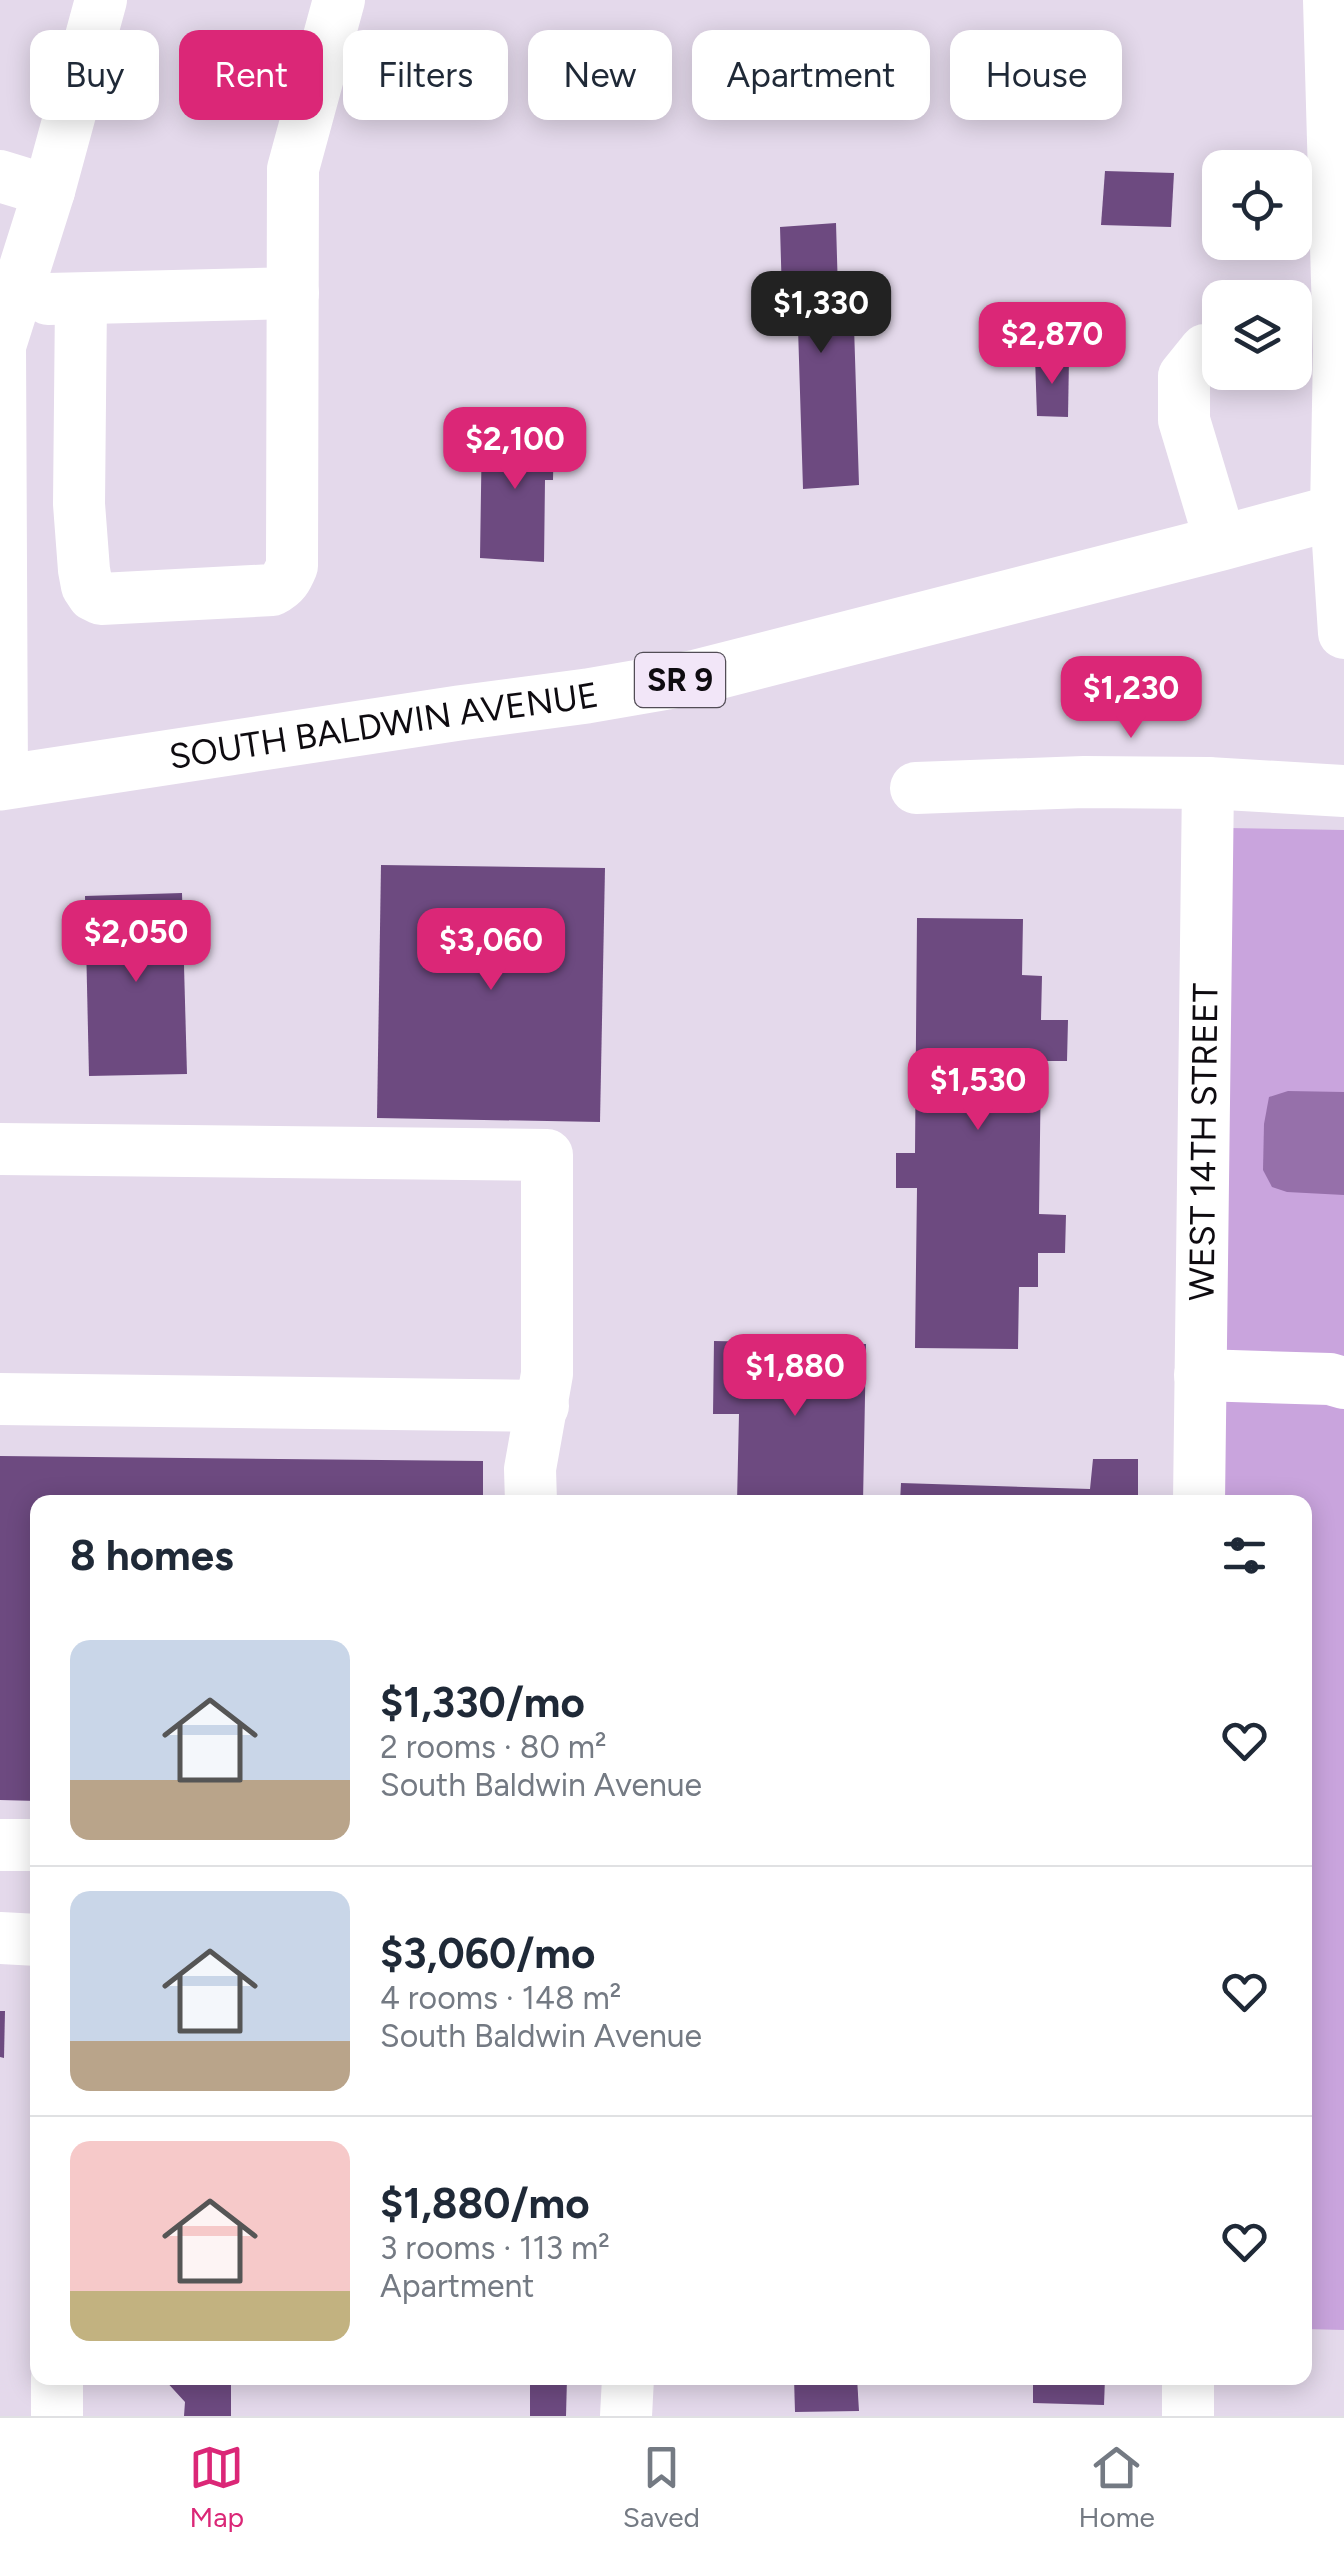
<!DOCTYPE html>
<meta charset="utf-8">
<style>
:root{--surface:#fff;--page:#f2f2f3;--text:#1f2937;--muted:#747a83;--line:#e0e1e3;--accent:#db2777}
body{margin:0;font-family:Figtree,sans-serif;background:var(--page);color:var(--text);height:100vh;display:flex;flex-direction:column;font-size:38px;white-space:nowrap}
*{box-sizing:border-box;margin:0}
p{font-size:32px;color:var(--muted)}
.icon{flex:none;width:55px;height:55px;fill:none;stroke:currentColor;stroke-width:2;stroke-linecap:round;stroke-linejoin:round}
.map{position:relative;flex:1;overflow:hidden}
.drawer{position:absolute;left:30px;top:1495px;width:1282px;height:890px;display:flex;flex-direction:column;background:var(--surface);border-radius:20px;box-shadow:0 5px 25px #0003}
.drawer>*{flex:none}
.top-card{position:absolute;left:30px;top:30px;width:1285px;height:90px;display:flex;gap:20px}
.fabs{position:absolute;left:1202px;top:150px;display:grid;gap:20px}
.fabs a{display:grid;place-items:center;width:110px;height:110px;border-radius:20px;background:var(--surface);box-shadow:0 5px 25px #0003;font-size:50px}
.price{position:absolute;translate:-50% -85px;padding:0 22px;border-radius:20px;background:var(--accent);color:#fff;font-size:32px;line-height:65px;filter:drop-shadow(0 2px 5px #0008)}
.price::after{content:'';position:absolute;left:50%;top:60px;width:30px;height:22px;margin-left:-15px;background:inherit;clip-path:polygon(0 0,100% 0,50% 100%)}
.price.selected{background:#222;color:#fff}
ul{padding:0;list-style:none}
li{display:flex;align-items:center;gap:30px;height:250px;padding:0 40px}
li+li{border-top:2px solid var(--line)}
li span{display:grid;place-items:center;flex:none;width:280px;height:200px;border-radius:20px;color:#555}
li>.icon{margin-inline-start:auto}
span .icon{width:120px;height:120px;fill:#fffc;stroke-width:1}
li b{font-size:42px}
h2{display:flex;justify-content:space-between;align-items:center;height:120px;padding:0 40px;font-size:42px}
.tag{padding:0 35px;border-radius:20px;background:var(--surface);box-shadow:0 5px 25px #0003;font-size:35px;line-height:90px}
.tag.selected{background:var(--accent);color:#fff}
.tabs{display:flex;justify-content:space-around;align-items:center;height:140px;border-top:2px solid var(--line);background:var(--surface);font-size:28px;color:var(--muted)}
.tabs a{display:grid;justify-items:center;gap:5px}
.tabs .selected{color:var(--accent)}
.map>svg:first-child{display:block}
.green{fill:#c9a4dd}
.water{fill:#9670aa}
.building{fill:#6d4a80}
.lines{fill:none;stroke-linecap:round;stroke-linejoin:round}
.minor{stroke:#fff;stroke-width:52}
.highway{stroke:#fff;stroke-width:55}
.labels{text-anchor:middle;stroke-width:10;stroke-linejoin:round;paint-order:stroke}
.shield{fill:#f2e6f8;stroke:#524d56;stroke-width:2.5}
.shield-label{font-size:32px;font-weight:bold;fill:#0e0b10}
.street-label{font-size:35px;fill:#0e0b10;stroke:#f2e6f8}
</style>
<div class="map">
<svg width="1344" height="2416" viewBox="0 0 1344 2416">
<rect width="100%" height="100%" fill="#e4d9eb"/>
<!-- green -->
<path class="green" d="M1228,828L1344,830V2330L1305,2329V1502H1219Z"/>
<!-- water -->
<path class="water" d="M1288,1091L1344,1092V1195L1287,1192L1272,1187L1263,1170L1264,1124L1269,1097Z"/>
<!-- building -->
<g class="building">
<path d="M1105,171L1174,173L1171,227L1101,225Z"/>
<path d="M836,223L839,326H854L859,485L803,489L798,328L783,330L780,227Z"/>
<path d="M1035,357L1069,358L1068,417L1037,416Z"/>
<path d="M482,425L554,429L553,480H545L544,562L480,558Z"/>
<path d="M381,865L605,868L600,1122L377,1118Z"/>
<path d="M182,893L187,1074L89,1076L85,896Z"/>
<path d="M917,918L1023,919L1022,975L1042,976L1041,1020H1068L1067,1061H1041L1039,1214L1066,1215L1065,1253H1038V1287H1019L1018,1349L915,1348L917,1188H896V1153H915Z"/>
<path d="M714,1341L866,1344L863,1502H737L739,1414H713Z"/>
<path d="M0,1456L483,1461V1502H38V1801L0,1800Z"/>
<path d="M1093,1459H1138V1502H900L901,1483L1090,1489Z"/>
<path d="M0,2011H5L4,2058L0,2057Z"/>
<path d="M163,2378H231V2416H184L185,2402Z"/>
<path d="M530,2378H567L566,2416H530Z"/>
<path d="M794,2378H857L859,2411L795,2412Z"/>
<path d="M1033,2378H1105L1104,2405L1033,2403Z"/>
</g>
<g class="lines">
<!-- minor -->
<g class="minor">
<path d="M1329,0L1339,351L1336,512L1344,633"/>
<path d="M0,176L49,191"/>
<path d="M48,299L293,293"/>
<path d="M81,299L79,504L84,570L87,586L93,595L101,599L272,590C284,584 287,578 292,566L293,169L339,0"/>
<path d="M1220,350H1205L1184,376V420L1221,543"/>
<path d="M2,783L0,346L49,191L101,0"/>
<path d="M916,788L1084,782L1208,783L1344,791"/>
<path d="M0,1149L547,1155V1374L530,1469L531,1502"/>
<path d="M1200,1375L1330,1379L1344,1383"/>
<path d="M0,1399L543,1406"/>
<path id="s1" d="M1199,1502L1208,783"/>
<path d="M0,1845H38"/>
<path d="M0,1938L38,1940"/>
<path d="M57,2378V2416"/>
<path d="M626,2416L628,2378"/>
<path d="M1188,2416V2378"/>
</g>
<!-- highway -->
<path class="highway" id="s2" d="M0,783L459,713L587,696L697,677L1221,543L1344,510"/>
</g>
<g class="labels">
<!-- shield labels -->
<rect class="shield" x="635" y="653" width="90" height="54" rx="8"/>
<g class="shield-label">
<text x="680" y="691">SR 9</text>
</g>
<!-- street labels -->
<g class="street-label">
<text dy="12" stroke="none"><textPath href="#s2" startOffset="388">SOUTH BALDWIN AVENUE</textPath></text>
<text dy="12" stroke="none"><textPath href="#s1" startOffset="360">WEST 14TH STREET</textPath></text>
</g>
</g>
</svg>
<div class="fabs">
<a><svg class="icon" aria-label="locate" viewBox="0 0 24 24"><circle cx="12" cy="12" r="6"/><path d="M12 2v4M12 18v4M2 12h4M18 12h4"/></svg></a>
<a><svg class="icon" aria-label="layers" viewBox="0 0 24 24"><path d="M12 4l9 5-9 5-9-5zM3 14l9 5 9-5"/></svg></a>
</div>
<b class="price selected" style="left:821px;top:356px">$1,330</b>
<b class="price" style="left:1052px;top:387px">$2,870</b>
<b class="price" style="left:515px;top:492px">$2,100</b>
<b class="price" style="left:1131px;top:741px">$1,230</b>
<b class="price" style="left:136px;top:985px">$2,050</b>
<b class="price" style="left:491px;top:993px">$3,060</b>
<b class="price" style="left:978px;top:1133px">$1,530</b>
<b class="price" style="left:795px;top:1419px">$1,880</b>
<div class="top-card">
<a class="tag">Buy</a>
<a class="tag selected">Rent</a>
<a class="tag">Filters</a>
<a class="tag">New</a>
<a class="tag">Apartment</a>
<a class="tag">House</a>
</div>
<section class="drawer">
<h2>8 homes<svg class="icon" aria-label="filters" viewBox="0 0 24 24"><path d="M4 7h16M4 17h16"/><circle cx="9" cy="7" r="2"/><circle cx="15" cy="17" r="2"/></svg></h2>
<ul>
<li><span style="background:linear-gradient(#c9d6e8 70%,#b9a48a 0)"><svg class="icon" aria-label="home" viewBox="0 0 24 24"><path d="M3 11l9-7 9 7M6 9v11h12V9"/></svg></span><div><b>$1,330/mo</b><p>2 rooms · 80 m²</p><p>South Baldwin Avenue</p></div><svg class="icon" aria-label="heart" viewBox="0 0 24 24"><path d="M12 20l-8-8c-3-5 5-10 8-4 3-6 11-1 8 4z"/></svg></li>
<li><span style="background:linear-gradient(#c9d6e8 75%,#b9a48a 0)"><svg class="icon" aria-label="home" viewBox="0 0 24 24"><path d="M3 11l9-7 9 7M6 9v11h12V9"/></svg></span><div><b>$3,060/mo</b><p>4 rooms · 148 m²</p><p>South Baldwin Avenue</p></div><svg class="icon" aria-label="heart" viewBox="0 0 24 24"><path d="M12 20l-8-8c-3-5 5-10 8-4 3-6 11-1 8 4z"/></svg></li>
<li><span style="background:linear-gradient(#f6c9c9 75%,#c2b280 0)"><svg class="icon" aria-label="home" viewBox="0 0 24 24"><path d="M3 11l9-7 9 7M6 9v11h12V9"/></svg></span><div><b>$1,880/mo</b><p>3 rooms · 113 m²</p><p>Apartment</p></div><svg class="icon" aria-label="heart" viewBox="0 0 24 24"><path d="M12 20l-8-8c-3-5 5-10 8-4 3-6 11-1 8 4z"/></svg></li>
</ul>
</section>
</div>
<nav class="tabs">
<a class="selected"><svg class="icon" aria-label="map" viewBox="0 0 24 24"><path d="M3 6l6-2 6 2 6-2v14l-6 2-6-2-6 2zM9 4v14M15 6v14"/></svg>Map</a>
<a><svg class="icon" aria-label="saved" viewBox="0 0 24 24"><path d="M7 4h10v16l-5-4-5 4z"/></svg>Saved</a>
<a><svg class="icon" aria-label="home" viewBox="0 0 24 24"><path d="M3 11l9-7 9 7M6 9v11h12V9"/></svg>Home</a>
</nav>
